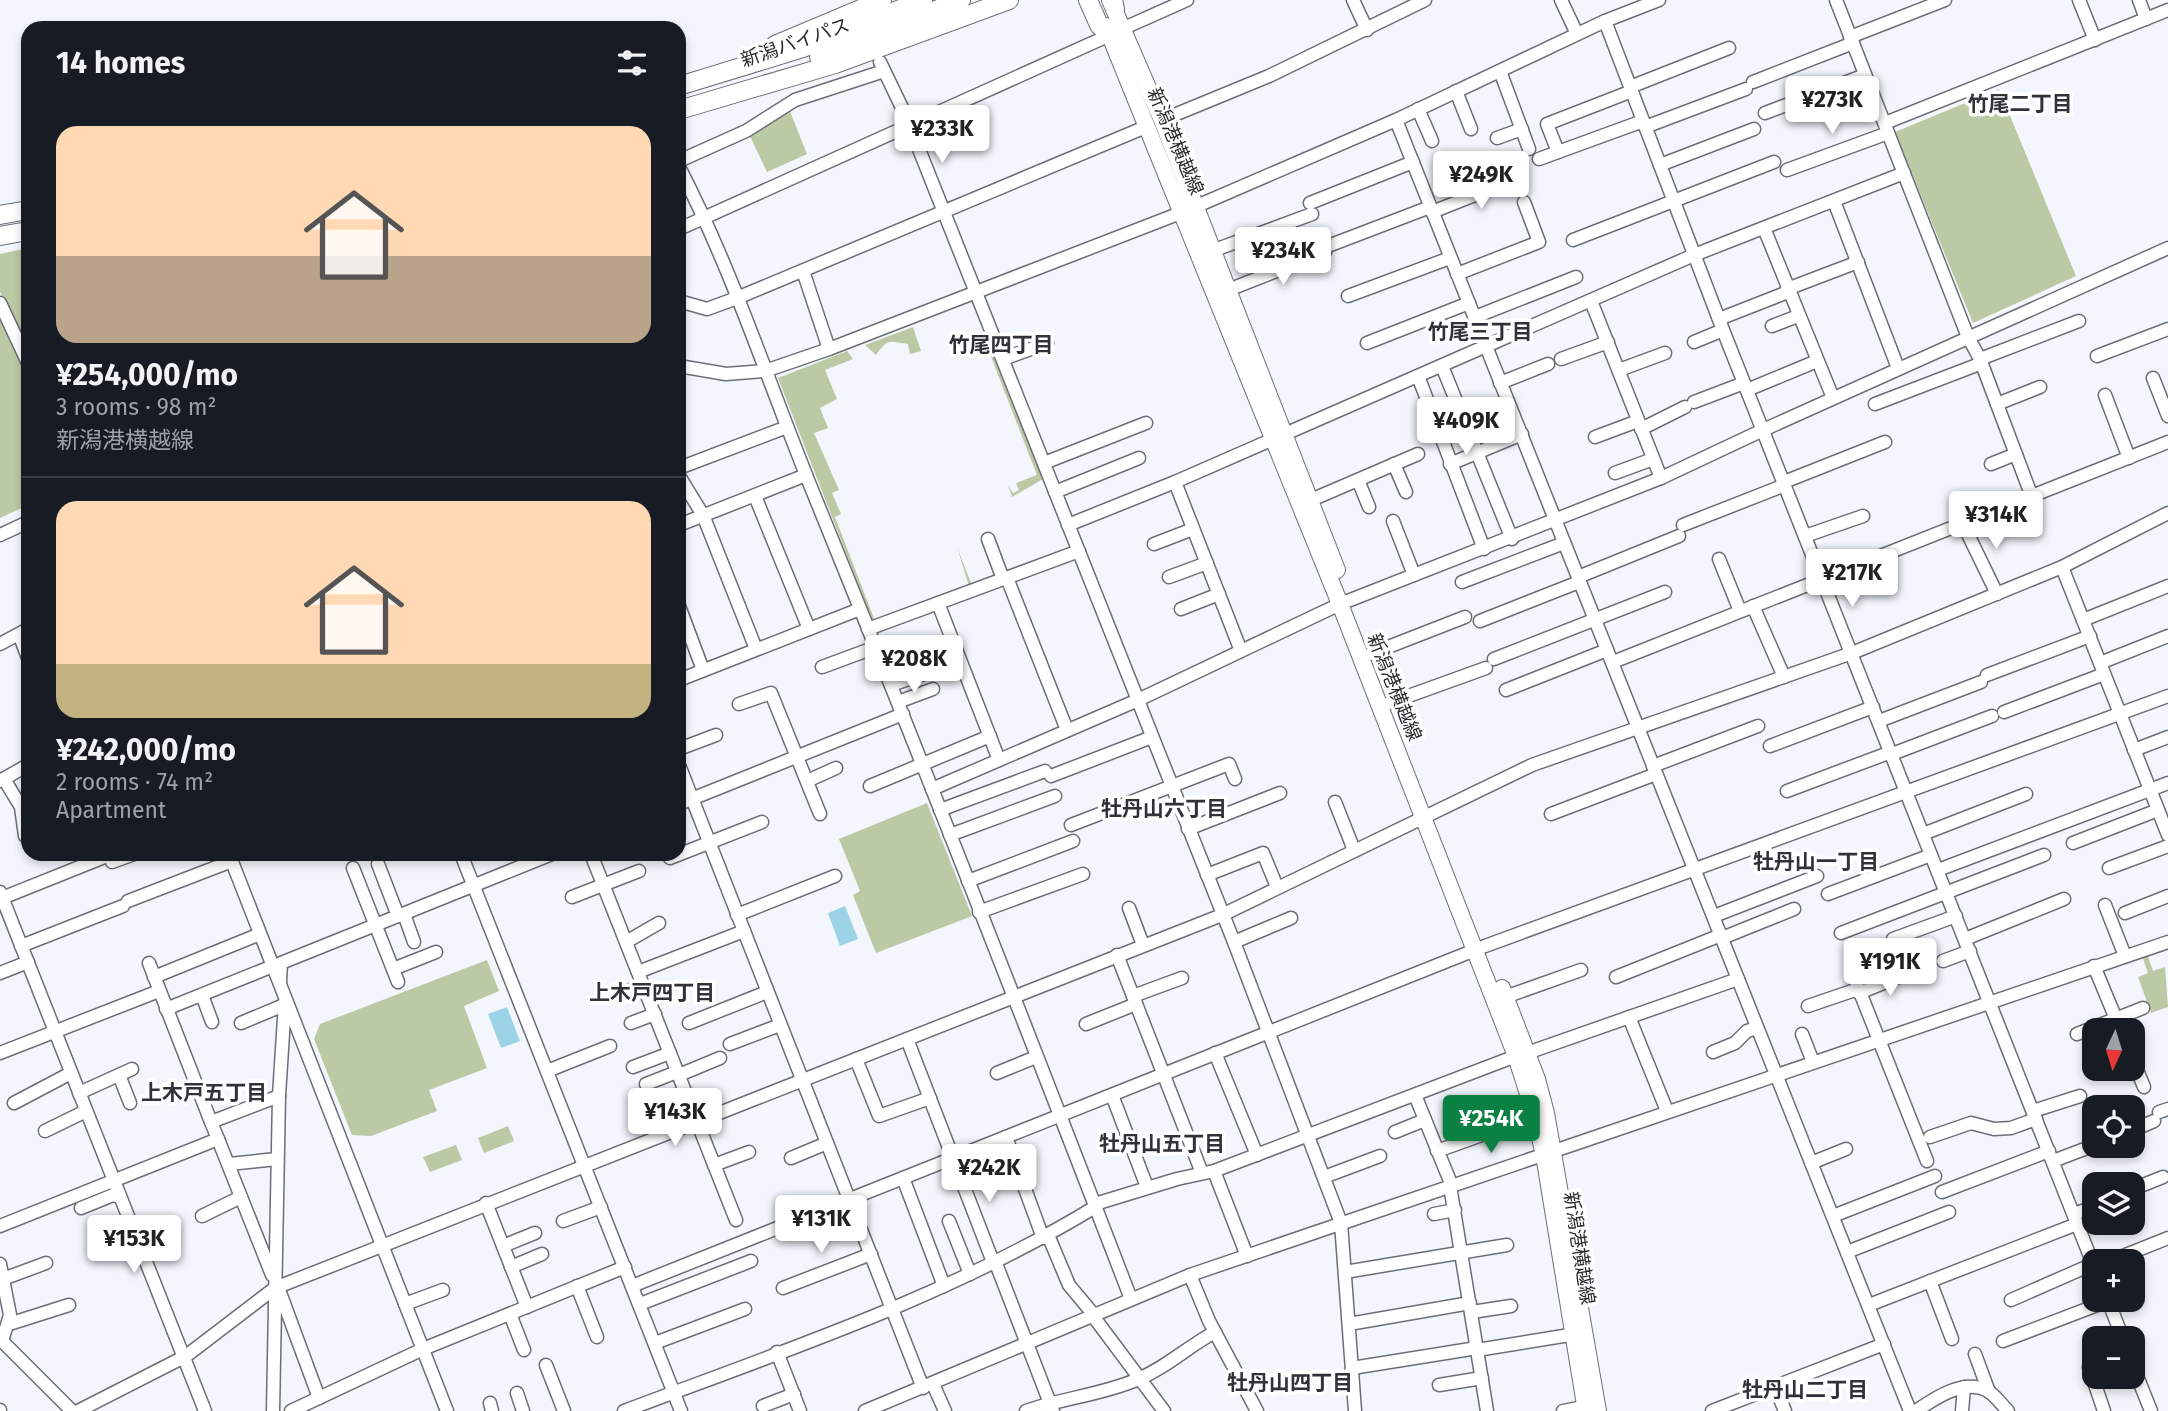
<!DOCTYPE html>
<meta charset="utf-8">
<style>
:root{--surface:#171b24;--page:#242831;--text:#f1f3f6;--muted:#9ea1a6;--line:#363941;--accent:#0b8043}
body{margin:0;font-family:"Fira Sans","Noto Sans JP",sans-serif;background:var(--page);color:var(--text);height:100vh;display:flex;flex-direction:column;font-size:26px;white-space:nowrap}
*{box-sizing:border-box;margin:0}
p{font-size:23px;color:var(--muted)}
.icon{flex:none;width:38px;height:38px;fill:none;stroke:currentColor;stroke-width:2;stroke-linecap:round;stroke-linejoin:round}
.map{position:relative;flex:1;overflow:hidden}
.panel{position:absolute;left:21px;top:21px;width:665px;height:840px;display:flex;flex-direction:column;background:var(--surface);border-radius:21px;box-shadow:0 4px 10px #0003}
.panel>*{flex:none}
.needle{width:46px;rotate:184deg}
.buttons{position:absolute;left:2082px;top:1018px;display:grid;gap:14px}
.buttons a{display:grid;place-items:center;width:63px;height:63px;border-radius:14px;background:var(--surface);box-shadow:0 4px 10px #0003;font-size:35px}
.price{position:absolute;translate:-50% -60px;padding:0 16px;border-radius:7px;background:#fff;color:#222;font-size:23px;line-height:46px;filter:drop-shadow(0 2px 4px #0008)}
.price::after{content:'';position:absolute;left:50%;top:42px;width:21px;height:16px;margin-left:-10px;background:inherit;clip-path:polygon(0 0,100% 0,50% 100%)}
.price.on{background:var(--accent);color:#fff}
ul{padding:0;list-style:none}
li{display:grid;align-content:center;gap:14px;height:371px;padding:0 35px}
li+li{border-top:2px solid var(--line)}
li span{display:grid;place-items:center;height:217px;border-radius:21px;color:#555}
li>.icon{margin-inline-start:auto}
span .icon{width:126px;height:126px;fill:#fffc;stroke-width:1}
li b{font-size:30px}
h2{display:flex;justify-content:space-between;align-items:center;height:84px;padding:0 35px;font-size:30px}
.map>svg:first-child{display:block}
.green{fill:#bbc9a4}
.water{fill:#9dd3e6}
.lines{fill:none;stroke-linecap:round;stroke-linejoin:round}
.minor-casing{stroke:#6b6f75;stroke-width:15}
.major-casing{stroke:#6b6f75;stroke-width:18}
.highway-casing{stroke:#6b6f75;stroke-width:20}
.minor{stroke:#fff;stroke-width:12}
.major{stroke:#fff;stroke-width:16}
.highway{stroke:#fff;stroke-width:18}
.labels{text-anchor:middle;stroke-width:7;stroke-linejoin:round;paint-order:stroke}
.street-label{font-size:19px;fill:#282a2c;stroke:#fff}
.neighbourhood-label{font-size:21px;font-weight:bold;fill:#2f3237;stroke:#fff}
</style>
<div class="map">
<svg width="2168" height="1411" viewBox="0 0 2168 1411">
<rect width="100%" height="100%" fill="#f3f7fd"/>
<!-- green -->
<g class="green">
<path d="M1999,89L2076,276L1973,323L1895,132Z"/>
<path d="M789,109L807,154L767,172L749,134Z"/>
<path d="M28,248V350L0,292V254Z"/>
<path d="M0,313L28,372V505L0,518Z"/>
<path d="M913,327L921,351L910,354L908,344C889,342 889,337 876,355L865,345Z"/>
<path d="M990,348L1043,479L1012,497L1008,486L1013,493L1019,490L1016,483L1037,475L988,349Z"/>
<path d="M847,351L853,359L825,370L837,399L820,408L828,428L814,433L839,490L832,493L841,514L835,517L875,621L969,586L957,547L973,588L874,625L778,378Z"/>
<path d="M927,803L972,916L876,953L853,895L860,891L839,839Z"/>
<path d="M2147,954L2153,971L2165,967L2168,1007L2151,1013L2138,977L2148,973L2142,956Z"/>
<path d="M487,960L499,991L464,1006L487,1068L429,1090L437,1111L371,1136L352,1135L314,1039L320,1024Z"/>
<path d="M508,1126L514,1141L484,1153L478,1138Z"/>
<path d="M456,1145L462,1160L430,1172L423,1157Z"/>
</g>
<!-- water -->
<g class="water">
<path d="M845,906L858,939L840,946L828,913Z"/>
<path d="M507,1007L520,1041L501,1048L488,1014Z"/>
</g>
<g class="lines">
<defs>
<g id="minor">
<path d="M1353,0L1367,30"/>
<path d="M1561,0L1577,34"/>
<path d="M1836,0L1968,337L1980,359L2032,497"/>
<path d="M2079,0L2095,40"/>
<path d="M2139,0L2146,19"/>
<path d="M1605,21L1723,330L2095,1269"/>
<path d="M1124,28L1187,0"/>
<path d="M1850,37L1945,0"/>
<path d="M880,62L905,114L1234,942L1341,1223L1355,1411"/>
<path d="M1500,71L1529,149"/>
<path d="M1753,82L1853,43"/>
<path d="M1630,87L1729,48"/>
<path d="M1456,91L1471,129"/>
<path d="M1632,91L1547,124L1558,152L1643,121"/>
<path d="M1418,109L1432,141"/>
<path d="M1765,113L1865,75"/>
<path d="M1162,120L1269,76L1425,0"/>
<path d="M1396,120L1910,1411"/>
<path d="M1885,123L2168,10"/>
<path d="M1645,127L1746,89"/>
<path d="M1497,138L1522,129"/>
<path d="M1539,159L1558,152"/>
<path d="M679,161L746,131L795,100L884,71"/>
<path d="M1660,165L1754,129"/>
<path d="M679,167C735,275 772,394 819,507C926,770 1029,1034 1131,1299"/>
<path d="M1787,170L1888,133"/>
<path d="M1834,201L1898,368"/>
<path d="M1310,203L1413,162"/>
<path d="M1432,212L1518,178"/>
<path d="M1764,228L1833,398"/>
<path d="M679,229L1110,35"/>
<path d="M1573,240L1774,162"/>
<path d="M1328,246L1430,207"/>
<path d="M1212,251L1312,214"/>
<path d="M803,271L829,349"/>
<path d="M1457,274L1539,242L1524,202"/>
<path d="M1787,289L1858,262"/>
<path d="M1228,290L1325,252"/>
<path d="M1348,296L1450,258"/>
<path d="M679,301L707,309L737,298L1148,126"/>
<path d="M1591,301L1661,478"/>
<path d="M0,303L28,363"/>
<path d="M1475,317L1576,277"/>
<path d="M1719,319L1788,292"/>
<path d="M1772,326L1798,316"/>
<path d="M1694,342L1723,330"/>
<path d="M1367,343L1469,303"/>
<path d="M2097,356L2168,329"/>
<path d="M1003,359L1047,343"/>
<path d="M1561,359L1608,342"/>
<path d="M1980,359L2079,321"/>
<path d="M679,366L726,374L765,371L829,349L1183,212L1396,120L1605,21L1659,0"/>
<path d="M1442,366L1512,539"/>
<path d="M1619,370L1665,353"/>
<path d="M1418,376L1484,549"/>
<path d="M2153,378L2168,416"/>
<path d="M1500,383L1548,364"/>
<path d="M1747,390L1817,361"/>
<path d="M2105,395L2129,458"/>
<path d="M1694,402L1744,383"/>
<path d="M1875,404L1982,363"/>
<path d="M1997,404L2040,387"/>
<path d="M1641,429L1685,407"/>
<path d="M1595,437L1638,421"/>
<path d="M1044,463L1146,423"/>
<path d="M1394,464L1406,492"/>
<path d="M1450,464L1522,434"/>
<path d="M1991,464L2016,454"/>
<path d="M679,468L787,427"/>
<path d="M1615,473L1653,459"/>
<path d="M679,476L703,515L756,649"/>
<path d="M1358,480L1369,507"/>
<path d="M1175,482L1241,651"/>
<path d="M1784,482L1885,442"/>
<path d="M1055,492L1139,458"/>
<path d="M755,496L809,629"/>
<path d="M1311,500L1418,454"/>
<path d="M1393,521L1414,575"/>
<path d="M1963,524L1997,594"/>
<path d="M679,525L806,475"/>
<path d="M1068,525L1175,482L1694,255L1904,173"/>
<path d="M1683,525L1785,485"/>
<path d="M0,535L28,522"/>
<path d="M1805,536L1863,516"/>
<path d="M988,539L1003,579"/>
<path d="M1154,544L1193,529"/>
<path d="M1719,559L1740,611"/>
<path d="M2062,567L2168,835"/>
<path d="M1169,577L1207,563"/>
<path d="M1578,577L1679,536"/>
<path d="M1007,578L1067,730"/>
<path d="M1462,582L1564,543"/>
<path d="M938,603L999,760"/>
<path d="M679,606L703,670"/>
<path d="M1753,606L1784,677"/>
<path d="M1181,609L1219,594"/>
<path d="M2083,620L2168,586"/>
<path d="M1480,621L1579,582"/>
<path d="M868,629L1079,551"/>
<path d="M19,634L28,658"/>
<path d="M0,644L28,629"/>
<path d="M1370,654L1465,617"/>
<path d="M1494,659L1665,592"/>
<path d="M1613,662L2168,442"/>
<path d="M2100,663L2168,636"/>
<path d="M822,667L876,647"/>
<path d="M1987,675L2090,636"/>
<path d="M679,680L860,609"/>
<path d="M891,685L927,673"/>
<path d="M1506,690L1607,650"/>
<path d="M898,702L933,689"/>
<path d="M1389,703L1486,668"/>
<path d="M739,704L771,693L820,814"/>
<path d="M2004,712L2104,674"/>
<path d="M1879,721L1981,682"/>
<path d="M1770,746L1873,707"/>
<path d="M679,749L716,735"/>
<path d="M2134,750L2168,737"/>
<path d="M1892,754L1992,716"/>
<path d="M679,765L923,1388"/>
<path d="M1653,766L1758,726"/>
<path d="M1051,776L1152,737"/>
<path d="M4,779L21,807L25,836"/>
<path d="M0,781L28,765"/>
<path d="M807,781L836,768"/>
<path d="M870,786L990,736"/>
<path d="M932,789L1138,700L1340,604L1661,478L1763,430L2168,248"/>
<path d="M1787,791L1891,752"/>
<path d="M1335,802L1354,850"/>
<path d="M679,804L903,714"/>
<path d="M940,810L1045,771"/>
<path d="M1551,814L1656,774"/>
<path d="M1071,825L1229,764L1235,779"/>
<path d="M1188,829L1280,793"/>
<path d="M1923,834L2026,794"/>
<path d="M950,835L1055,796"/>
<path d="M2073,843L2158,810"/>
<path d="M229,854L447,1411"/>
<path d="M461,854L681,1411"/>
<path d="M591,854L736,1220"/>
<path d="M670,858L762,822"/>
<path d="M112,862L134,854"/>
<path d="M378,864L398,916"/>
<path d="M353,868L398,982"/>
<path d="M2109,868L2168,846"/>
<path d="M1938,870L2168,783"/>
<path d="M1207,875L1263,853L1277,887"/>
<path d="M968,881L1073,841"/>
<path d="M0,892L205,1411"/>
<path d="M1828,894L1931,855"/>
<path d="M572,897L639,871"/>
<path d="M2,898L107,856"/>
<path d="M128,901L232,861"/>
<path d="M2105,905L2125,956"/>
<path d="M1129,908L1143,945"/>
<path d="M979,912L1083,874"/>
<path d="M2125,913L2168,896"/>
<path d="M404,914L414,942"/>
<path d="M737,915L835,876"/>
<path d="M1714,916L1817,876"/>
<path d="M1841,933L2044,855"/>
<path d="M1722,938L1794,909"/>
<path d="M1893,939L1956,916"/>
<path d="M1965,939L2064,899"/>
<path d="M626,942L659,923"/>
<path d="M1234,942L1291,918"/>
<path d="M21,946L123,906"/>
<path d="M1117,955L1202,1173"/>
<path d="M1943,961L1970,951"/>
<path d="M149,963L211,1122"/>
<path d="M2094,966L2121,1031"/>
<path d="M393,969L436,952"/>
<path d="M638,972L744,931"/>
<path d="M1852,972L1927,1161"/>
<path d="M0,973L28,962"/>
<path d="M154,977L260,934"/>
<path d="M1616,977L1721,935"/>
<path d="M280,981L281,963L552,854"/>
<path d="M1859,993L1908,973"/>
<path d="M621,994L643,985"/>
<path d="M202,995L212,1022"/>
<path d="M1133,996L1182,978"/>
<path d="M1505,997L1581,970"/>
<path d="M1808,1006L1858,989"/>
<path d="M166,1009L273,966"/>
<path d="M1629,1017L1667,1111"/>
<path d="M241,1023L284,1005"/>
<path d="M631,1023L655,1014"/>
<path d="M689,1023L767,992"/>
<path d="M1086,1024L1136,1004"/>
<path d="M1802,1034L1813,1062"/>
<path d="M2077,1034L2143,1008"/>
<path d="M907,1039L993,1262"/>
<path d="M730,1044L780,1025"/>
<path d="M1713,1052L1735,1043L1747,1031L1757,1028"/>
<path d="M0,1053L159,991"/>
<path d="M1215,1053L1257,1155"/>
<path d="M1527,1053L1738,979"/>
<path d="M856,1059L879,1116L930,1098"/>
<path d="M2133,1060L2144,1087"/>
<path d="M633,1067L670,1053"/>
<path d="M547,1071L610,1046"/>
<path d="M997,1073L1036,1057"/>
<path d="M119,1075L130,1103"/>
<path d="M679,1075L720,1058"/>
<path d="M646,1084L677,1072"/>
<path d="M79,1093L132,1069"/>
<path d="M1112,1095L1147,1187"/>
<path d="M1415,1095L1452,1186"/>
<path d="M14,1103L71,1073"/>
<path d="M648,1106L685,1092"/>
<path d="M2033,1111L2080,1096"/>
<path d="M2159,1112L2168,1109"/>
<path d="M2133,1130L2154,1121"/>
<path d="M45,1131L86,1111"/>
<path d="M1395,1132L1425,1120"/>
<path d="M1006,1137L1043,1238"/>
<path d="M1930,1137L1971,1123L1994,1129L2011,1128L2036,1119"/>
<path d="M218,1139L272,1275"/>
<path d="M1437,1151L1479,1136"/>
<path d="M791,1158L827,1143"/>
<path d="M2053,1161L2095,1145"/>
<path d="M1811,1163L1846,1149"/>
<path d="M229,1164L277,1159"/>
<path d="M714,1165L749,1152"/>
<path d="M1214,1171L1247,1256"/>
<path d="M1324,1177L1380,1156"/>
<path d="M903,1178L944,1286"/>
<path d="M1450,1186L1487,1411"/>
<path d="M2133,1189L2163,1177"/>
<path d="M1942,1192L2049,1151"/>
<path d="M486,1203L527,1307"/>
<path d="M1095,1204L1177,1179L1214,1171L1516,1056"/>
<path d="M81,1208L113,1195L120,1197"/>
<path d="M1434,1214L1455,1210"/>
<path d="M2074,1214L2095,1206"/>
<path d="M202,1216L241,1197"/>
<path d="M1833,1216L1935,1176"/>
<path d="M563,1221L601,1207"/>
<path d="M949,1221L970,1274"/>
<path d="M0,1226L218,1139L211,1122L279,1096"/>
<path d="M1048,1235L1069,1285L1094,1315"/>
<path d="M503,1246L535,1233"/>
<path d="M1847,1252L1949,1212"/>
<path d="M995,1261L1053,1411"/>
<path d="M2108,1262L2168,1238"/>
<path d="M0,1264L10,1315L2,1341"/>
<path d="M511,1267L542,1254"/>
<path d="M1345,1272L1507,1245"/>
<path d="M1190,1275L1209,1321L1257,1411"/>
<path d="M3,1279L46,1263"/>
<path d="M1930,1281L1952,1339"/>
<path d="M577,1286L597,1337"/>
<path d="M632,1286L1485,946L2168,696"/>
<path d="M278,1287L319,1398"/>
<path d="M783,1288L871,1254"/>
<path d="M2011,1300L2093,1264"/>
<path d="M2108,1300L2123,1339"/>
<path d="M405,1304L443,1290"/>
<path d="M640,1304L751,1261"/>
<path d="M1869,1305L2077,1224"/>
<path d="M1472,1312L1511,1306"/>
<path d="M510,1314L524,1350"/>
<path d="M1093,1316L1164,1411"/>
<path d="M9,1324L69,1305"/>
<path d="M1349,1324L1470,1303"/>
<path d="M0,1339L72,1411"/>
<path d="M2003,1341L2108,1301"/>
<path d="M655,1343L745,1309"/>
<path d="M1477,1350L1582,1333"/>
<path d="M777,1352L800,1411"/>
<path d="M1975,1354L1989,1392"/>
<path d="M546,1365L564,1411"/>
<path d="M2133,1366L2151,1411"/>
<path d="M2089,1367L2104,1411"/>
<path d="M1352,1368L1477,1348"/>
<path d="M933,1384L945,1411"/>
<path d="M1439,1385L1482,1378"/>
<path d="M1775,1387L1785,1411"/>
<path d="M517,1393L523,1411"/>
<path d="M490,1403L492,1411"/>
<path d="M763,1406L794,1394"/>
<path d="M0,1410V1411"/>
<path d="M78,1411L186,1356L275,1288L1222,915L1532,765L1852,653L2062,567L2168,513"/>
<path d="M273,1411L279,1096L285,1002"/>
<path d="M291,1411L423,1349L625,1267"/>
<path d="M624,1411C784,1351 949,1296 1095,1207"/>
<path d="M865,1411L1190,1275L2168,942"/>
<path d="M1026,1411C1062,1398 1101,1395 1136,1380C1166,1368 1187,1347 1215,1332"/>
<path d="M1563,1411L1594,1405"/>
<path d="M1712,1411L1884,1344"/>
<path d="M1916,1411C1935,1398 1964,1378 1988,1391C1995,1395 2002,1405 2008,1411"/>
<path d="M1962,1411L1964,1387"/>
</g>
<g id="major">
<path d="M1110,0L1162,120L1337,570"/>
<path d="M1106,26L1340,604L1516,1056L1534,1113L1544,1155L1586,1411"/>
<path d="M1502,988L1537,1079L1546,1113L1598,1411"/>
</g>
<g id="highway">
<path d="M1088,0L1099,25L1110,35"/>
<path d="M1113,0L1115,9"/>
<path d="M775,45L882,0"/>
<path d="M819,57L961,0"/>
<path d="M679,86L803,48L923,0"/>
<path d="M679,110L835,64L1009,0"/>
<path d="M0,215L28,210"/>
<path d="M0,236L28,231"/>
</g>
</defs>
<!-- minor casing -->
<use href="#minor" class="minor-casing"/>
<!-- major casing -->
<use href="#major" class="major-casing"/>
<!-- highway casing -->
<use href="#highway" class="highway-casing"/>
<!-- minor -->
<use href="#minor" class="minor"/>
<!-- major -->
<use href="#major" class="major"/>
<!-- highway -->
<use href="#highway" class="highway"/>
</g>
<g class="labels">
<!-- street labels -->
<g class="street-label">
<text transform="translate(795 42) rotate(-19)" y="7">新潟バイパス</text>
<text transform="translate(1176 141) rotate(67)" y="7">新潟港横越線</text>
<text transform="translate(1395 687) rotate(68)" y="7">新潟港横越線</text>
<text transform="translate(1580 1248) rotate(81)" y="7">新潟港横越線</text>
</g>
<!-- neighbourhood labels -->
<g class="neighbourhood-label">
<text x="2020" y="111">竹尾二丁目</text>
<text x="1480" y="339">竹尾三丁目</text>
<text x="1001" y="352">竹尾四丁目</text>
<text x="1164" y="816">牡丹山六丁目</text>
<text x="1816" y="869">牡丹山一丁目</text>
<text x="652" y="1000">上木戸四丁目</text>
<text x="204" y="1100">上木戸五丁目</text>
<text x="1162" y="1151">牡丹山五丁目</text>
<text x="1290" y="1390">牡丹山四丁目</text>
<text x="1805" y="1397">牡丹山二丁目</text>
</g>
</g>
</svg>
<div class="buttons">
<a><svg class="needle" viewBox="-14 -14 28 28"><path d="M0-13l5 13h-10z" fill="#e53935"/><path d="M0 13l5-13h-10z" fill="#9ea1a6"/></svg></a>
<a><svg class="icon" aria-label="locate" viewBox="0 0 24 24"><circle cx="12" cy="12" r="6"/><path d="M12 2v4M12 18v4M2 12h4M18 12h4"/></svg></a>
<a><svg class="icon" aria-label="layers" viewBox="0 0 24 24"><path d="M12 4l9 5-9 5-9-5zM3 14l9 5 9-5"/></svg></a>
<a>+</a>
<a>−</a>
</div>
<b class="price" style="left:1832px;top:136px">¥273K</b>
<b class="price" style="left:942px;top:165px">¥233K</b>
<b class="price" style="left:1481px;top:211px">¥249K</b>
<b class="price" style="left:1283px;top:287px">¥234K</b>
<b class="price" style="left:1466px;top:457px">¥409K</b>
<b class="price" style="left:1996px;top:551px">¥314K</b>
<b class="price" style="left:1852px;top:609px">¥217K</b>
<b class="price" style="left:914px;top:695px">¥208K</b>
<b class="price" style="left:1890px;top:998px">¥191K</b>
<b class="price" style="left:675px;top:1148px">¥143K</b>
<b class="price on" style="left:1491px;top:1155px">¥254K</b>
<b class="price" style="left:989px;top:1204px">¥242K</b>
<b class="price" style="left:821px;top:1255px">¥131K</b>
<b class="price" style="left:134px;top:1275px">¥153K</b>
<section class="panel">
<h2>14 homes<svg class="icon" aria-label="filters" viewBox="0 0 24 24"><path d="M4 7h16M4 17h16"/><circle cx="9" cy="7" r="2"/><circle cx="15" cy="17" r="2"/></svg></h2>
<ul>
<li><span style="background:linear-gradient(#ffd9b3 60%,#b9a48a 0)"><svg class="icon" aria-label="home" viewBox="0 0 24 24"><path d="M3 11l9-7 9 7M6 9v11h12V9"/></svg></span><div><b>¥254,000/mo</b><p>3 rooms · 98 m²</p><p>新潟港横越線</p></div></li>
<li><span style="background:linear-gradient(#ffd9b3 75%,#c2b280 0)"><svg class="icon" aria-label="home" viewBox="0 0 24 24"><path d="M3 11l9-7 9 7M6 9v11h12V9"/></svg></span><div><b>¥242,000/mo</b><p>2 rooms · 74 m²</p><p>Apartment</p></div></li>
</ul>
</section>
</div>
